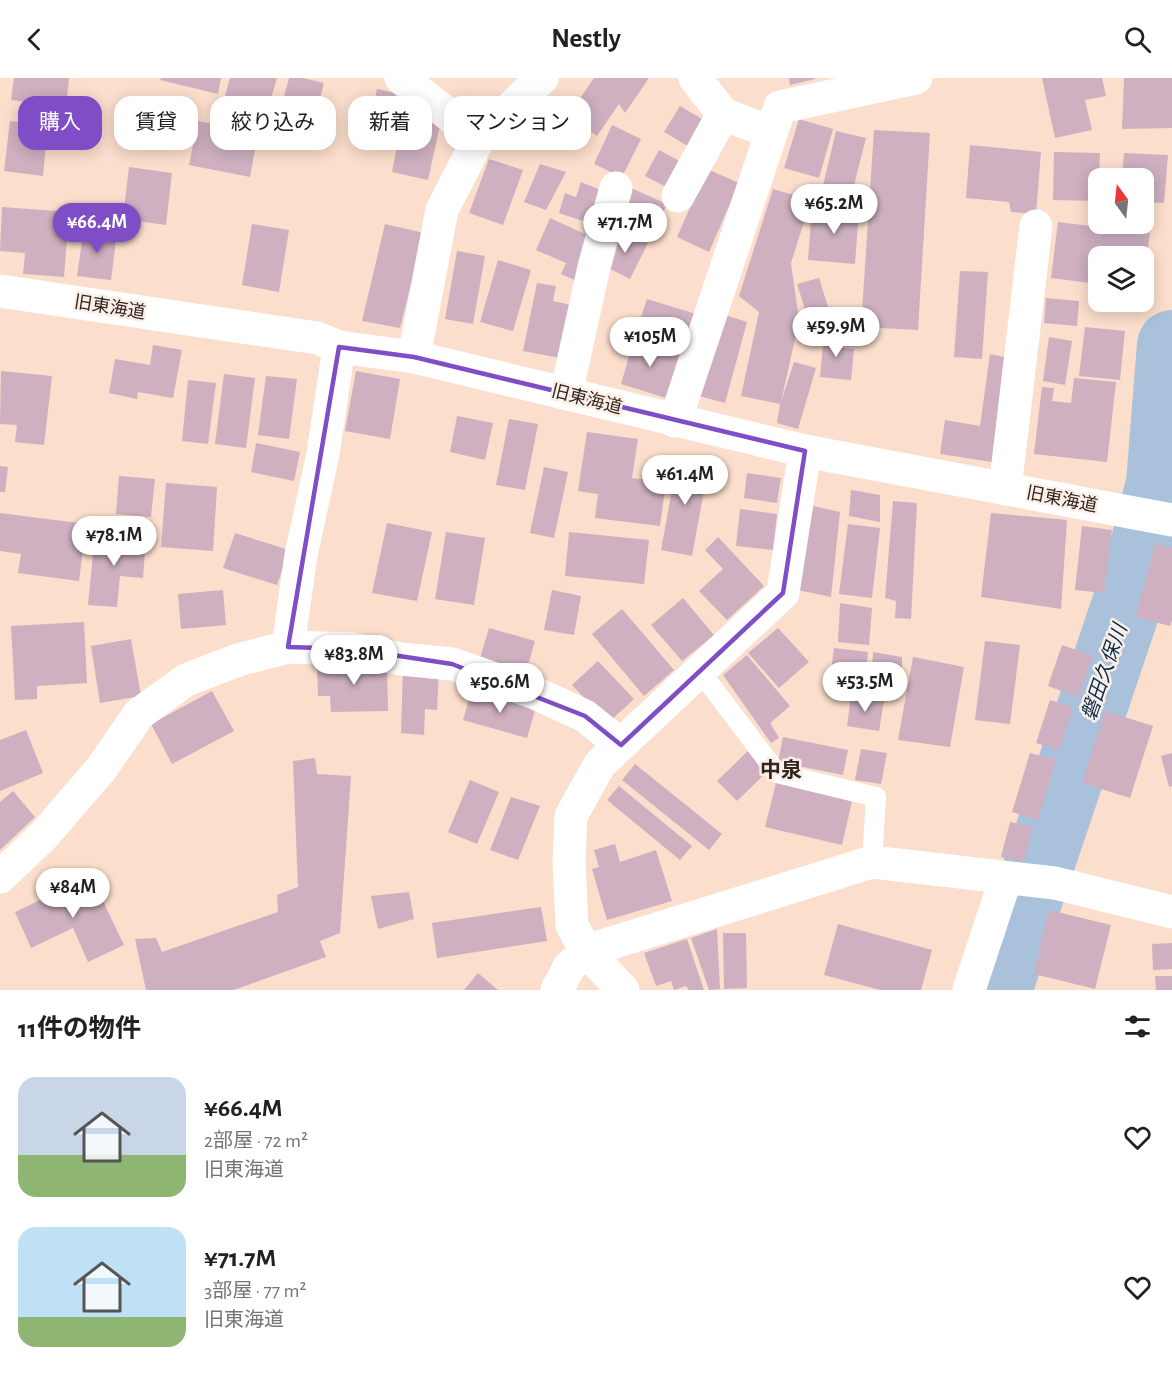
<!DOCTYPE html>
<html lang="ja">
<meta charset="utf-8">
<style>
:root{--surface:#fff;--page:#f2f2f2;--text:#202124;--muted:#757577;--accent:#7f4dc5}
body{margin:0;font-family:"Alegreya Sans","Noto Sans JP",sans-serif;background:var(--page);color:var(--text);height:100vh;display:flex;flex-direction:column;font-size:22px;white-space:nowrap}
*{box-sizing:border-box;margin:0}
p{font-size:20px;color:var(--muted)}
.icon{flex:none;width:33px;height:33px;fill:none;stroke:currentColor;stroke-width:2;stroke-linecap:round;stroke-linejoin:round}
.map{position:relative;height:912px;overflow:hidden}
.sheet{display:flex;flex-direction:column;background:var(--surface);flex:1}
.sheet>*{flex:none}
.hud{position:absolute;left:18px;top:18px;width:600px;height:54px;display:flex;gap:12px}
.needle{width:39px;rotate:345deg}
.fabs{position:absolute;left:1088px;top:90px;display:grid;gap:12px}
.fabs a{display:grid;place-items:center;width:66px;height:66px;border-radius:12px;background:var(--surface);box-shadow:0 3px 15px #0003;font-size:30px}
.price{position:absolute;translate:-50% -51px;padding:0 14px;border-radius:21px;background:#fff;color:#222;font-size:20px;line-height:39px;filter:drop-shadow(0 2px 3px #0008)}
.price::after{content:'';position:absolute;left:50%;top:36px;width:18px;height:14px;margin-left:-9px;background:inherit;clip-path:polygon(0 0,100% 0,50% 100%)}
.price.selected{background:var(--accent);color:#fff}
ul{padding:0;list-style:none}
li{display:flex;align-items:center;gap:18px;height:150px;padding:0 18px}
li span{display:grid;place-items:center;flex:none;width:168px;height:120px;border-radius:18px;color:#555}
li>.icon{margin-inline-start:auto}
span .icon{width:72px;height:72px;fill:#fffc;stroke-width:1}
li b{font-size:26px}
h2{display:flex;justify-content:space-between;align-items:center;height:72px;padding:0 18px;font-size:26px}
.tag{padding:0 21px;border-radius:18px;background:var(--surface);box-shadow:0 3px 15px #0003;font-size:21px;line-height:54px}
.tag.selected{background:var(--accent);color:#fff}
header{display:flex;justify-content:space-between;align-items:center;height:78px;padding:0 18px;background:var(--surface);font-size:27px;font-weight:700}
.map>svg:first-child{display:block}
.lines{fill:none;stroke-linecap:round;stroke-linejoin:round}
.river{stroke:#a9c1db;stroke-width:70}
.building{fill:#ceb0c0}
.lane{stroke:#fff;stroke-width:20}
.street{stroke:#fff;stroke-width:33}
.secondary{stroke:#fff;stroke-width:33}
.marked{fill:none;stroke:#7f4dc5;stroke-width:4.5;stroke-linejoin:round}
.labels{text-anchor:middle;stroke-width:5;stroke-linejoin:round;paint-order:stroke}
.street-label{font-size:18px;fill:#31261f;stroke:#fbefe8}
.water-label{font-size:20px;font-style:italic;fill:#042a4d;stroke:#fbefe8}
.quarter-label{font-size:21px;font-weight:bold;fill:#31261f;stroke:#fbefe8}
</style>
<header><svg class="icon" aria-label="back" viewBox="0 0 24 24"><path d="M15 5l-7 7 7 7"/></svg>Nestly<svg class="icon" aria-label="search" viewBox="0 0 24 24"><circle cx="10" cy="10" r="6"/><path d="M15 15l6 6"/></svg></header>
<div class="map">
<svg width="1172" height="912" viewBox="0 0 1172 912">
<rect width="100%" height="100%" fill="#fbdecc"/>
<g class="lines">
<!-- river -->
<path class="river" d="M997,912L1140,487L1161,405L1172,267"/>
</g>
<!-- building -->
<g class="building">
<path d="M14,0H69L66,28L11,22Z"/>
<path d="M161,0H221L218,16L160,2Z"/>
<path d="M230,0H277L266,37L223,25Z"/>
<path d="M289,0H303L324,5L313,48L278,40Z"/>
<path d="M594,0H649L625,35L619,26L597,58L568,38Z"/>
<path d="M789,0H815V1L790,7Z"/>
<path d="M1042,0H1102L1106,18L1085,22L1092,52L1055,60Z"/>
<path d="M1124,0H1172V50L1122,51Z"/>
<path d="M377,11L405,17L402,30L442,38L428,102L392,94L398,64L367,57Z"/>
<path d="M680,28L707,44L691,70L664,54Z"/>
<path d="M799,41L833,51L819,100L784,90Z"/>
<path d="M10,43L48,47L43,98L4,93Z"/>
<path d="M198,43L258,55L250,99L189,87Z"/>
<path d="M612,47L641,61L622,99L594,86Z"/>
<path d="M874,52L930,55L918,252L861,249Z"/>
<path d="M836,53L866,60L851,119L822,112Z"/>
<path d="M970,67L1041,74L1036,136L1011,134L1009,124L966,120Z"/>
<path d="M659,72L685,86L672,112L645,98Z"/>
<path d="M1054,74L1100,75L1098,123L1053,122Z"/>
<path d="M1124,75L1168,77L1164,125L1143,124V100H1122Z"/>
<path d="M489,81L523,92L503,147L469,135Z"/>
<path d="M540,86L566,94L546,132L524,124Z"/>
<path d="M129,89L172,95L166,147L123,141Z"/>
<path d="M707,91L739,105L709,174L677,159Z"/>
<path d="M581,104L603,113L598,148L559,135L565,115L576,119Z"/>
<path d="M631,110L667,126L653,156L617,140Z"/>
<path d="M773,111L811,122L791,185L799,243L781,324L794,284L816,290L798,351L777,345L780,326L741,318L759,234L739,218Z"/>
<path d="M812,128L859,132L855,186L808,182Z"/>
<path d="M2,129L69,134L64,199L23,196L25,175L0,173Z"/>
<path d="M550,140L598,162L579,204L561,196L566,185L536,172Z"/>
<path d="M1058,144L1150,155L1144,197L1143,178H1098V206L1051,200Z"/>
<path d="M252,146L289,152L279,214L242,207Z"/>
<path d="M385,146L424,155L400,250L362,243Z"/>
<path d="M84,150L117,155L111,202L77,198Z"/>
<path d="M619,151L648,165L630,201L602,187Z"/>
<path d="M457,173L485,178L473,246L445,241Z"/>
<path d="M498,182L531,192L513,253L480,244Z"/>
<path d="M960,193L988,194L982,281L954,279Z"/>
<path d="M819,200L829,232L807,238L797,206Z"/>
<path d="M537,205L556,208L553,223L571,227L560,280L523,273Z"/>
<path d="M1046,220L1079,223L1077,248L1044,245Z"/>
<path d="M647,221L696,236L688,263L638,248Z"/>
<path d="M722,236L747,244L725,325L699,318Z"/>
<path d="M1085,249L1125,253L1120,302L1079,298Z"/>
<path d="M824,254L842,255L841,270L854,271L851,302L820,299Z"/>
<path d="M1049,259L1072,263L1065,307L1043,303Z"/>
<path d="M634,261L680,274L666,320L621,306Z"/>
<path d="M153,267L182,272L173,320L138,314L137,321L109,315L115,281L150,287Z"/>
<path d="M990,276L1009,280L992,384L940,376L945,342L980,348Z"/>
<path d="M1,293L52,298L44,367L15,364L17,347L0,346Z"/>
<path d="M356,293L400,301L390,361L345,353Z"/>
<path d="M224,296L255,300L246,370L215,366Z"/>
<path d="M266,298L297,301L289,361L258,357Z"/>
<path d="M1074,300L1116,304L1107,384L1034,376L1042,309L1054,310L1052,323L1071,325Z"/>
<path d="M188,302L216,305L208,366L182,363Z"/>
<path d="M457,338L493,345L485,382L450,374Z"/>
<path d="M509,341L538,346L525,412L496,407Z"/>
<path d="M587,354L638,361L632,400L666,404L660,448L595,440L598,416L578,413Z"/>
<path d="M256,365L300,374L294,403L251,394Z"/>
<path d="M678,379L709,385L692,478L661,472Z"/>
<path d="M0,388L8,389L5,414H0Z"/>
<path d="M544,389L568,394L554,460L530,455Z"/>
<path d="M747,395L781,400L777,425L744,420Z"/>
<path d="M119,398L155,401L151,439L116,436Z"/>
<path d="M166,405L217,409L213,473L161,469Z"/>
<path d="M851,412L880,417V444L849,438Z"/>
<path d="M893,423L917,425L911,541L895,540L896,523L885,520Z"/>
<path d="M813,428L840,434L831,519L798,512Z"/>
<path d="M740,431L777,436L773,472L736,468Z"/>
<path d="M0,435L86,446L79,503L18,495L21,476L0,473Z"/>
<path d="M991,435L1067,442L1061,531L981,519Z"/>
<path d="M387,445L432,454L417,523L372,515Z"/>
<path d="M848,446L880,450L872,520L839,516Z"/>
<path d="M1082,448L1112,452L1104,515L1075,512Z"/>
<path d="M446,454L485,460L474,527L435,521Z"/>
<path d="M569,454L649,462L644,506L565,498Z"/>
<path d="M235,455L289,472L277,507L223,490Z"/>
<path d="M95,456L146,460L143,500L120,498L117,529L88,527Z"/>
<path d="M718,459L764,508L727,542L699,513L723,491L705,472Z"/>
<path d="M1155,466L1172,470V542L1170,548L1136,539Z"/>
<path d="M223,512L226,547L181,551L178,516Z"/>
<path d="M552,512L581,518L574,557L544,552Z"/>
<path d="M683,520L714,557L682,583L651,547Z"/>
<path d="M840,525L872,530L869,567L838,564Z"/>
<path d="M622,531L674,592L644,618L592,556Z"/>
<path d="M84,544L87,605L37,608V621L15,622L11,548Z"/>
<path d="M489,550L535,563L526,594L480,580Z"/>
<path d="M778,550L809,584L779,610L748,575Z"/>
<path d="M131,561L141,618L100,625L91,568Z"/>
<path d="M985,563L1020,567L1010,646L975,642Z"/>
<path d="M1062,567L1093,578L1078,619L1048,608Z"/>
<path d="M834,570L868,574L865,604L830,601Z"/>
<path d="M873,574L902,579V604L872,602Z"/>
<path d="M747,577L790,628L770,645L779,660L771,665L723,597Z"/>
<path d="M913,579L964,589L950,669L898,662Z"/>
<path d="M598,583L634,621L608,645L572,607Z"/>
<path d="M387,585L388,633L331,634L330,618H318L317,586Z"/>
<path d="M403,589L439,591L437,632L425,631L424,657L401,655Z"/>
<path d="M472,611L536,629L527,660L463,642Z"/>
<path d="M212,613L234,653L172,686L151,646Z"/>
<path d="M851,617L884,622L879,653L847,648Z"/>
<path d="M1050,622L1073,629L1059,672L1036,665Z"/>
<path d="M1105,633L1153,648L1130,720L1082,705Z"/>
<path d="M26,652L43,695L0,713V662Z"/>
<path d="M783,659L848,672L843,697L778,684Z"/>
<path d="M751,670L771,690L737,723L717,703Z"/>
<path d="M861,671L887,675L881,706L855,702Z"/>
<path d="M1030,675L1056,682L1038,742L1012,734Z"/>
<path d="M1172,675V708L1169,709L1161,678Z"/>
<path d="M315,680L317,696L351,698L340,855L320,863L326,879L234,912H146L135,861L156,860L162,874L278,834L277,817L298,809L293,683Z"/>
<path d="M635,686L722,756L709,772L622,702Z"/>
<path d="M777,701L853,719L842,767L765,749Z"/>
<path d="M470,702L499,714L477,766L448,754Z"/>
<path d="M619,708L692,768L680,782L607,722Z"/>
<path d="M13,713L35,739L0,772V724Z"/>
<path d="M511,719L540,728L518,782L490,772Z"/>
<path d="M1010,744L1032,749L1024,784L1001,779Z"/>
<path d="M615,766L620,784L656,772L672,823L607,842L592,791L599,789L594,772Z"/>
<path d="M91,798L124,867L88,884L73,850L31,870L15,834Z"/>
<path d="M409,814L414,841L378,851L371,818Z"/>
<path d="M541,829L547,863L437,880L432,845Z"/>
<path d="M1049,832L1111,847L1095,911L1034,896Z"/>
<path d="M838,846L932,872L921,912H880L824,897Z"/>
<path d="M717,851L720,911L709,912L691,860Z"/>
<path d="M723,855H746L747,910L724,911Z"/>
<path d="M687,861L704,912H689L686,908L674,912L671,903L656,908L644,875Z"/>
<path d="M1172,865V891L1153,892L1152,866Z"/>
<path d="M478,895L498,912H464Z"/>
<path d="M1155,898H1172V912H1156Z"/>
</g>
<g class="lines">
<!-- lane -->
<path class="lane" d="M700,593L777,695L876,719L872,784"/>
<!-- street -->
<g class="street">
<path d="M401,0L479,60L442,132L414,279"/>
<path d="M695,0L723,36L770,54"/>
<path d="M479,60L542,0"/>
<path d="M678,118L723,36"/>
<path d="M566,316L594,189L616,110"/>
<path d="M675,343L780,29L916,0"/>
<path d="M1005,411L1036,148"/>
<path d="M288,569L301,477L323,376L339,269"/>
<path d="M0,799L44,757L101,691L139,636L186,602L238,582L288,569L353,571L401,581L452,586L535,615L585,638L621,667"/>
<path d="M557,912L569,889L586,873L872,784L1055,805L1172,834"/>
<path d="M623,912L586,873L572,847L569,784L571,738L600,686L783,515L805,373"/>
<path d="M969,912L1006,800"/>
</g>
<!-- secondary -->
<path class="secondary" d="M0,213L317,260L339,269L414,279L805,373L1172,442"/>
</g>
<!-- marked area -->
<path class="marked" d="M339,269L414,279L805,373L783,515L621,667L585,638L452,586L353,571L288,569Z"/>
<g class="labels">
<!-- street labels -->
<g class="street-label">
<text transform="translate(110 229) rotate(9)" y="6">旧東海道</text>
<text transform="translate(587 321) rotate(14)" y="6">旧東海道</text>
<text transform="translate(1062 421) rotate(11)" y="6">旧東海道</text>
</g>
<!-- water labels -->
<g class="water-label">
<text transform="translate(1104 594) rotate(-71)" y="7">磐田久保川</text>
</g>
<!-- quarter labels -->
<g class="quarter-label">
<text x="781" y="699">中泉</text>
</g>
</g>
</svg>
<div class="fabs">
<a><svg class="needle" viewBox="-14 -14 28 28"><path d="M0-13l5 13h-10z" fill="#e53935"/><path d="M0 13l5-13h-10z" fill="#757577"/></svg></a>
<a><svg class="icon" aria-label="layers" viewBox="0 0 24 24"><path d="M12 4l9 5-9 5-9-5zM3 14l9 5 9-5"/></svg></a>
</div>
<b class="price" style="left:834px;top:157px">¥65.2M</b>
<b class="price selected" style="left:97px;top:176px">¥66.4M</b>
<b class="price" style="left:625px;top:176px">¥71.7M</b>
<b class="price" style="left:836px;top:280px">¥59.9M</b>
<b class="price" style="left:650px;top:290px">¥105M</b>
<b class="price" style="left:685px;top:428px">¥61.4M</b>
<b class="price" style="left:114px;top:489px">¥78.1M</b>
<b class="price" style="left:354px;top:608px">¥83.8M</b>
<b class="price" style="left:865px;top:635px">¥53.5M</b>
<b class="price" style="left:500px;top:636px">¥50.6M</b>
<b class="price" style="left:73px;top:841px">¥84M</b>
<div class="hud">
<a class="tag selected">購入</a>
<a class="tag">賃貸</a>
<a class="tag">絞り込み</a>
<a class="tag">新着</a>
<a class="tag">マンション</a>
</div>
</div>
<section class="sheet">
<h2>11件の物件<svg class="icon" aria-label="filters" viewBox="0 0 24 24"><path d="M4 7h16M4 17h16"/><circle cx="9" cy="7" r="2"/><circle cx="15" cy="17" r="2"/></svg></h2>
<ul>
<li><span style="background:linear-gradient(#c9d6e8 65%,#8fb573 0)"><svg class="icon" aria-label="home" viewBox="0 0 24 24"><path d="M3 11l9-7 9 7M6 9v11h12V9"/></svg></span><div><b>¥66.4M</b><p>2部屋 · 72 m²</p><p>旧東海道</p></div><svg class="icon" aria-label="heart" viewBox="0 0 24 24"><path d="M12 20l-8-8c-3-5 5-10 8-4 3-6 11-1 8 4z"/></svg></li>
<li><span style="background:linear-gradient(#bfe0f5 75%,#8fb573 0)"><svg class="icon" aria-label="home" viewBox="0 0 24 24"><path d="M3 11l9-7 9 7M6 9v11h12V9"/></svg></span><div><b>¥71.7M</b><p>3部屋 · 77 m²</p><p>旧東海道</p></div><svg class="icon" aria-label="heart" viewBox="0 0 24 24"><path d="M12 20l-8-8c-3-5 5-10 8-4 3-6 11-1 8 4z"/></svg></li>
</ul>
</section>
